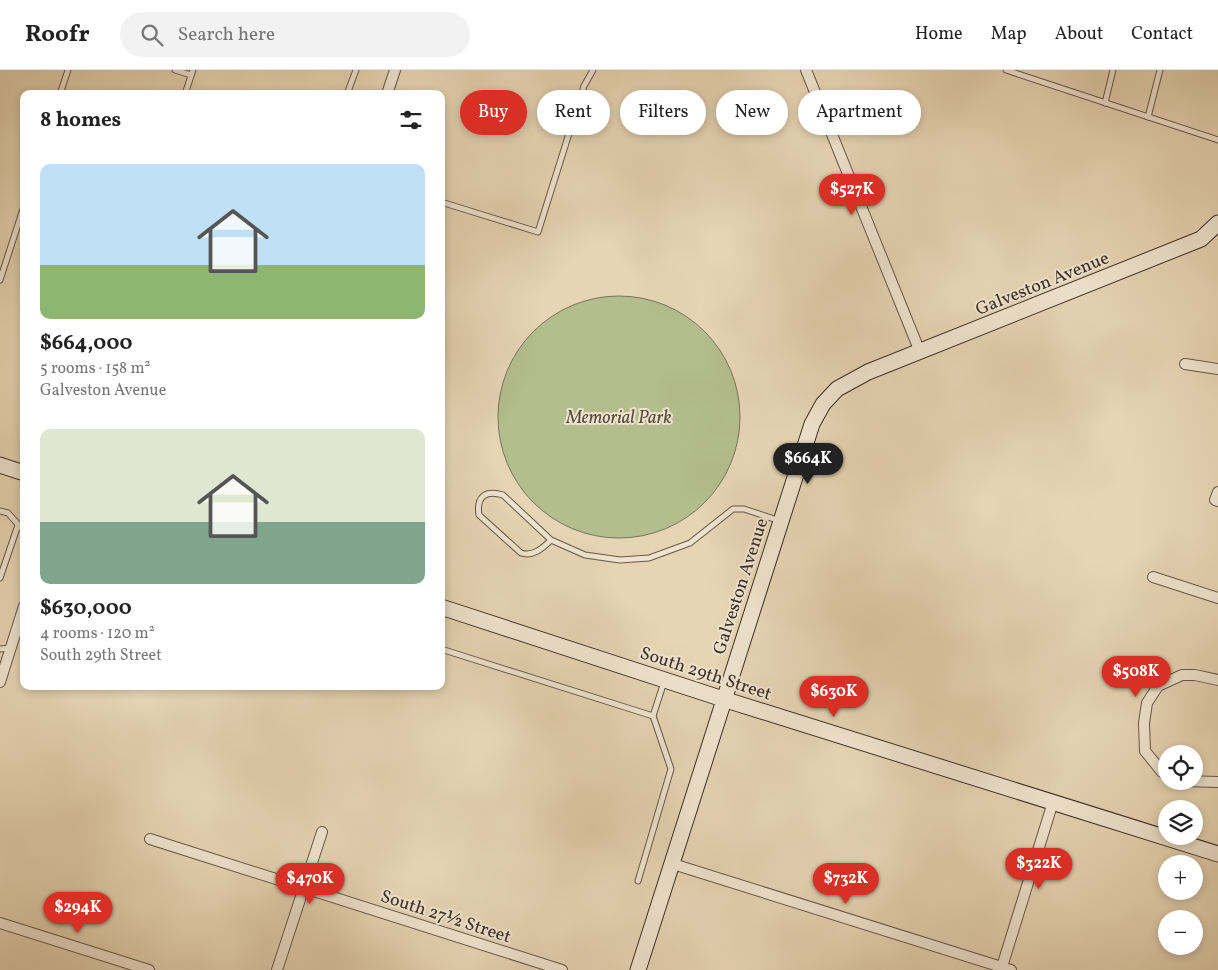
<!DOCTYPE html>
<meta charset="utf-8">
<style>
:root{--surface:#fff;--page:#f2f2f2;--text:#222;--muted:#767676;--line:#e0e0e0;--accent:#d93025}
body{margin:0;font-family:Vollkorn,serif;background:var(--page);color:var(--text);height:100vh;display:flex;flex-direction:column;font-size:19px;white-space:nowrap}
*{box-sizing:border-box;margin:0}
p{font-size:16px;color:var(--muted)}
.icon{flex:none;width:28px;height:28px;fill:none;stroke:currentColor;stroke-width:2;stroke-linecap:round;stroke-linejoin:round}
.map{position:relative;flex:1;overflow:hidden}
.drawer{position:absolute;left:20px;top:20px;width:425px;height:600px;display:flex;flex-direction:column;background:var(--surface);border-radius:10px;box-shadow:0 2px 8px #0003}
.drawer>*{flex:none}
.guide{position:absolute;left:460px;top:20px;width:475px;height:45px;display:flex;gap:10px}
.fabs{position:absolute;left:1158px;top:675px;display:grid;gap:10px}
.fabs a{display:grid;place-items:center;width:45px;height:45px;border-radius:50%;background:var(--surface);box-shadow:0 2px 8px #0003;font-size:25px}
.price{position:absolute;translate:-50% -42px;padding:0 11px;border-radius:18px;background:var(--accent);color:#fff;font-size:16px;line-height:32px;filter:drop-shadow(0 1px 2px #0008)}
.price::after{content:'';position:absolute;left:50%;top:30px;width:15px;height:11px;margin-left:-8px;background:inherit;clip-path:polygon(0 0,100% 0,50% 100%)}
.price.active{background:#222;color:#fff}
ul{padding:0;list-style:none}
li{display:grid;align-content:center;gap:10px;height:265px;padding:0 20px}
li span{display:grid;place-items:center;height:155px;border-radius:10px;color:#555}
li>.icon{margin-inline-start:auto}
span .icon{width:90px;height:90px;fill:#fffc;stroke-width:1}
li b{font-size:21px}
h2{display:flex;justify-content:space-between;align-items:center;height:60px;padding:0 20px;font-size:21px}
.chip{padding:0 18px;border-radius:22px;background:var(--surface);box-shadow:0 2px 8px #0003;font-size:18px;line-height:45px}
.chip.active{background:var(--accent);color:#fff}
header{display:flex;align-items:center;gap:30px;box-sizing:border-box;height:70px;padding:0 25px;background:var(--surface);border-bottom:1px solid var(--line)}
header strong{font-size:24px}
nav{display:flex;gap:28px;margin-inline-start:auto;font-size:18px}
.search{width:350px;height:45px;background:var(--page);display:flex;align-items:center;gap:12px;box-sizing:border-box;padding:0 18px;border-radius:28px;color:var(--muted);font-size:19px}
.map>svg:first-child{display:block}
.green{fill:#b3bd8e;stroke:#77765b}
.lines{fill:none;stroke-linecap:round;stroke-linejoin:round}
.lane-casing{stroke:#66584b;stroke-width:7}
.street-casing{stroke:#66584b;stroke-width:12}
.secondary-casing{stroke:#3b2f28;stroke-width:17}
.lane{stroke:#efe3ce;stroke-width:5}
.street{stroke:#efe3ce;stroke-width:10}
.secondary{stroke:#efe3ce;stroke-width:15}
.labels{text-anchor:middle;stroke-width:4;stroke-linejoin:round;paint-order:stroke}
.street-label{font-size:18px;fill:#3b2f28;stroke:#efe3ce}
.park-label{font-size:18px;font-style:italic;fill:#534b3c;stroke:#efe3ce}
</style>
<header>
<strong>Roofr</strong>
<div class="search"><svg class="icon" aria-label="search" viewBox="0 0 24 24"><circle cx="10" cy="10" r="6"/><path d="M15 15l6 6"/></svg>Search here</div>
<nav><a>Home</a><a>Map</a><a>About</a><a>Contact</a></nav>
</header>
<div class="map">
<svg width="1218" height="900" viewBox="0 0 1218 900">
<rect width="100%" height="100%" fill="#e6d4b3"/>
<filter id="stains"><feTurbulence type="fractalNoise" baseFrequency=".004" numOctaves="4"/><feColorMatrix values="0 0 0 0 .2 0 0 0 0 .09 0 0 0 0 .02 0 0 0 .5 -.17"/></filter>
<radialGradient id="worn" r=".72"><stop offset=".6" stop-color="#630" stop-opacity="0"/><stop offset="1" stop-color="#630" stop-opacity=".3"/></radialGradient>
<!-- green -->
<circle class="green" cx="619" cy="347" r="121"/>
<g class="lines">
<defs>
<g id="lane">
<path d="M175,0L191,5"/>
<path d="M1006,0L1218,70"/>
<path d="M60,24L68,0"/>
<path d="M185,24L193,0"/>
<path d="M347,24L356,0"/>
<path d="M1105,33L1113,0"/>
<path d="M1148,47L1160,0"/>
<path d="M441,132L538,162L584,16L593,0"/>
<path d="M0,210L24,136"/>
<path d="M0,441L8,443L24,461"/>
<path d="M551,470C543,478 533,487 521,483L479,445C476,426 486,420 503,425L551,470L585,485L620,490L649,488L690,473L733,439H744L780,451"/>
<path d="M0,508L18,455"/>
<path d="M0,579L10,578"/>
<path d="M441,579L653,646"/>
<path d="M638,811L671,699L653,646L664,612"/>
</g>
<g id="street">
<path d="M806,0L920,282"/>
<path d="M387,24L395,0"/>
<path d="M1185,294L1218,299"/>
<path d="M1218,422L1215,430L1218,431"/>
<path d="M1153,507L1218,528"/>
<path d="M0,612L24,536"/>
<path d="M1166,704L1162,702L1145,681L1144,653L1147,633L1158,616L1182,605H1195L1218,610"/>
<path d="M1183,711L1218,712"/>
<path d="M150,769L562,900"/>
<path d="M673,794L1011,900"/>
<path d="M0,853L149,900"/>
<path d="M277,900L322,762"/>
<path d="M1001,900L1053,732"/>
</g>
<g id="secondary">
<path d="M0,395L24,403"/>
<path d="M441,537L723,629L1218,784"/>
<path d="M638,900L812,354L823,334L837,319L868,302L1201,169L1218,153"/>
</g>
</defs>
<!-- lane casing -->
<use href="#lane" class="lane-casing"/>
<!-- street casing -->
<use href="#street" class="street-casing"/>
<!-- secondary casing -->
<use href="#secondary" class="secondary-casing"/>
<!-- lane -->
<use href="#lane" class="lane"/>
<!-- street -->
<use href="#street" class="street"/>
<!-- secondary -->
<use href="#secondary" class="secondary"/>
</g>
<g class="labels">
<!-- street labels -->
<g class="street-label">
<text transform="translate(1042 213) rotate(-22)" y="6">Galveston Avenue</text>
<text transform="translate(740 516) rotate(-72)" y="6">Galveston Avenue</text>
<text transform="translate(706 603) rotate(18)" y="6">South 29th Street</text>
<text transform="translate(446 846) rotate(18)" y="6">South 27½ Street</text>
</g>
<!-- park labels -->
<g class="park-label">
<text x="619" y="353">Memorial Park</text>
</g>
</g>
<rect width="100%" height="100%" filter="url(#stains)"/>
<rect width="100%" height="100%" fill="url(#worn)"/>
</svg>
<div class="fabs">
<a><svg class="icon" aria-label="locate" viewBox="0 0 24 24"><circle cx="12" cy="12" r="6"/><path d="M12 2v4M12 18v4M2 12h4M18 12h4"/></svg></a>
<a><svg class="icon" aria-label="layers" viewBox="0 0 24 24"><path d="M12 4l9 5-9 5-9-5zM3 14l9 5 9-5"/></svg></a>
<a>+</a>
<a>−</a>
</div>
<b class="price" style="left:852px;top:146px">$527K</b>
<b class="price active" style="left:808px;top:415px">$664K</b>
<b class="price" style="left:1136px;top:628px">$508K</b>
<b class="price" style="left:834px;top:648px">$630K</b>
<b class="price" style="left:1039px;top:820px">$322K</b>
<b class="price" style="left:310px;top:835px">$470K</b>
<b class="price" style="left:846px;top:835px">$732K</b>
<b class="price" style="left:78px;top:864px">$294K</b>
<div class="guide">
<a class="chip active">Buy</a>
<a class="chip">Rent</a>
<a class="chip">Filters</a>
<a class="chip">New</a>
<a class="chip">Apartment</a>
</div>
<section class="drawer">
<h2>8 homes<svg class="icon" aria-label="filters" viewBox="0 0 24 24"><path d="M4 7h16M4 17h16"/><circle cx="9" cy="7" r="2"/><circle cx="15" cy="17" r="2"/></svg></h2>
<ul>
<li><span style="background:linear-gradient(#bfe0f5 65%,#8fb573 0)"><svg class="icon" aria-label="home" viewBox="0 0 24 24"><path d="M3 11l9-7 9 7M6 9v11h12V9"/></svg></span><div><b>$664,000</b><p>5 rooms · 158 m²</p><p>Galveston Avenue</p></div></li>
<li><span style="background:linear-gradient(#dfe7d0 60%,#7fa58c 0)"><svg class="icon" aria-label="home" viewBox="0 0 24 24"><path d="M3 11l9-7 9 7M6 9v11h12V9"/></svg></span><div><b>$630,000</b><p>4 rooms · 120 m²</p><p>South 29th Street</p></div></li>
</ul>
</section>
</div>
